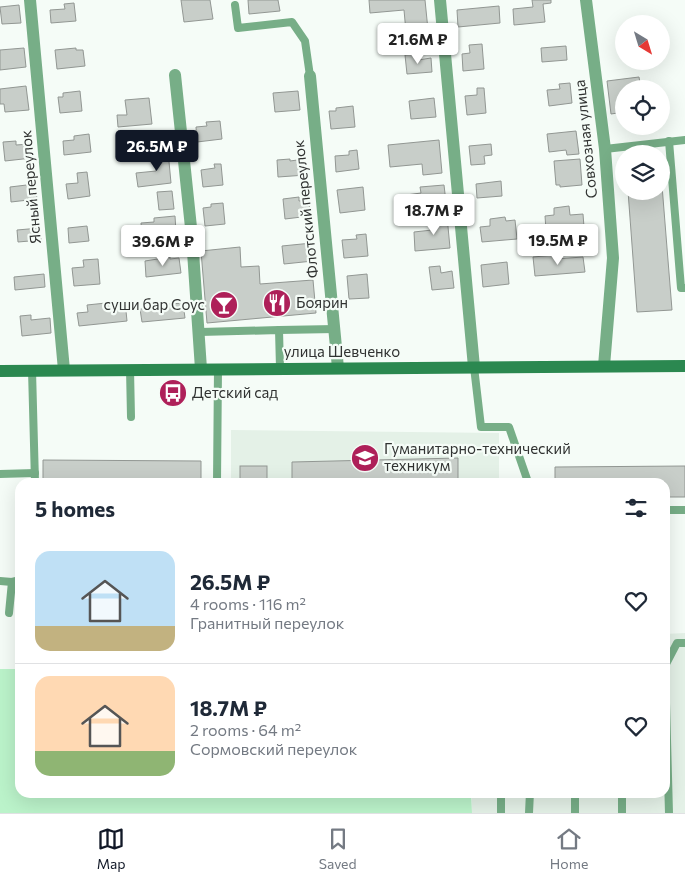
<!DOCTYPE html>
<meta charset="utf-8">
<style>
:root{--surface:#fff;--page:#f6f6f7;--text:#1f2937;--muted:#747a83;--line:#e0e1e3;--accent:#111827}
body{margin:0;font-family:Commissioner,sans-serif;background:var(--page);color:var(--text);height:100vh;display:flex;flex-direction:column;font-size:19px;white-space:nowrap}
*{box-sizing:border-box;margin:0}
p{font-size:16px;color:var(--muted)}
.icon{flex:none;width:28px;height:28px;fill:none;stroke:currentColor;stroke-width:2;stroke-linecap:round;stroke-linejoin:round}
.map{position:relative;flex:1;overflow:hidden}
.side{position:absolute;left:15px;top:478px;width:655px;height:320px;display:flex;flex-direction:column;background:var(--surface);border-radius:15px;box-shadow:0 5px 20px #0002}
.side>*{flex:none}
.needle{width:32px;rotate:142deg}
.fabs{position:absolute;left:615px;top:15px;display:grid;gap:10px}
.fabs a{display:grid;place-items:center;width:55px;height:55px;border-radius:50%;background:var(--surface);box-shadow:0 5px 20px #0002;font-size:25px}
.price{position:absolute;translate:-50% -42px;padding:0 11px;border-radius:5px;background:#fff;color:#222;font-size:16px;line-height:32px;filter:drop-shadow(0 1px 2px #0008)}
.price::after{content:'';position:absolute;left:50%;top:30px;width:15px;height:11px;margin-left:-8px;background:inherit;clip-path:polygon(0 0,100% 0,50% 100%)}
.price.current{background:var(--accent);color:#fff}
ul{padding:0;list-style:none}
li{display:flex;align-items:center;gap:15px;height:125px;padding:0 20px}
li+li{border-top:1px solid var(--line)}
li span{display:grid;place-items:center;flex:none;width:140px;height:100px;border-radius:15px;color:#555}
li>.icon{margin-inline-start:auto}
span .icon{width:60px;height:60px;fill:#fffc;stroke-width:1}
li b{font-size:21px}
h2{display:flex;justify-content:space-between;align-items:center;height:60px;padding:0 20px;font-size:21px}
.tab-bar{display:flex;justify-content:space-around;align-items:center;height:70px;border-top:1px solid var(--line);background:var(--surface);font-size:14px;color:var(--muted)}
.tab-bar a{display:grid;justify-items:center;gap:2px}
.tab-bar .current{color:var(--accent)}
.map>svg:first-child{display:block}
.built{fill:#e4f1e7}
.green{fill:#bbf3ca}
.building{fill:#c8cec9;stroke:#929793}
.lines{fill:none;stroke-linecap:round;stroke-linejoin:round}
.service{stroke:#77ae87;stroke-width:8}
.minor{stroke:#77ae87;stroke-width:12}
.secondary{stroke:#2b8850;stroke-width:12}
.labels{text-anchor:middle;stroke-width:4.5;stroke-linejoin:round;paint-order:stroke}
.street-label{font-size:15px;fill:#313332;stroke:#f5fcf7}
.poi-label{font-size:15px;fill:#313332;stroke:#f5fcf7;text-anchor:start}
</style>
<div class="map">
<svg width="685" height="813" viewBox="0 0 685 813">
<rect width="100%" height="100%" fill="#f5fcf7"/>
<!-- built -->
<g class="built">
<path d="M231,430L499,433V482H231Z"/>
<path d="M685,633V813H472V793L665,792V634Z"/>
</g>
<!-- green -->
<path class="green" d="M0,669H20V792H471L472,813H0Z"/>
<!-- building -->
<g class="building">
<path d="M181,0H210L213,19L184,22Z"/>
<path d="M248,0H278L280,11L249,14Z"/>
<path d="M369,0H425L428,30L406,32L404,10L370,13Z"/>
<path d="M532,0H551V3L543,4L545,22L514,25L513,9L533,7Z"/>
<path d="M74,3L76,21L51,23L50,10L65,9L64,4Z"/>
<path d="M19,5L21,23L2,24L0,7Z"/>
<path d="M499,6L500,23L458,27L457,10Z"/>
<path d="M482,44L484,69L463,71L462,54L470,53L469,45Z"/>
<path d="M566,46L567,60L542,62L541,48Z"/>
<path d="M24,48L26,67L0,70V50Z"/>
<path d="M76,48V50H83L85,66L57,69L55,50Z"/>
<path d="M417,54L418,60L431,58L432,72L407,74L405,55Z"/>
<path d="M639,77L641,89H624V112L611,114L607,81Z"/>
<path d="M570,83L572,103L549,106L547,90L560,89L559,84Z"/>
<path d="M26,86L29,110L5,112L4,104H0V89Z"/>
<path d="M477,88H484L486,113L467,115L465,96L477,95Z"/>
<path d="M80,91L82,111L60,113L58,97H63V93Z"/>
<path d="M298,91L300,110L275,112L273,93Z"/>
<path d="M149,98L152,124L118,127L117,115H127L125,100Z"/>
<path d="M434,98L436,117L411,119L409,101Z"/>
<path d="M353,106L355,127L331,129L329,111H336V108Z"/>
<path d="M220,121L222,139L197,142L196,127L207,126L206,122Z"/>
<path d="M576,131L579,154L567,155L566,150L549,152L547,134Z"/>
<path d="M89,134L91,152L64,155L63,141L74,140V136Z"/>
<path d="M439,140L442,173L423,175L422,164L390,167L388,145Z"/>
<path d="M16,141V145L30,144L32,158L5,161L3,142Z"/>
<path d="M491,144L492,155L484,156L485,164L471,165L469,146Z"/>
<path d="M357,150L359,169L336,172L335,156L349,155V151Z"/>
<path d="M168,151L171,183L138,187L136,173L156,171L154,152Z"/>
<path d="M290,159V161L305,159L306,175L278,177L277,160Z"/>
<path d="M580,159L582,185L560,187V185H556L554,161Z"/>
<path d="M214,164H221L223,185L203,187L201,170L215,168Z"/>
<path d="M87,172L90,196L68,199L66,184L78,183L77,173Z"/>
<path d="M661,173L672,310L637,312L628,191H661Z"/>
<path d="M501,181L502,196L477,198L476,184Z"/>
<path d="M35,184L37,199L11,202L10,187Z"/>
<path d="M444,185L446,202L407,205L406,195L421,193L420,187Z"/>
<path d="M363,187L365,210L340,213L337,190Z"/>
<path d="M172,191L174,209L159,210L157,192Z"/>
<path d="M299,197V201L309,200L310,216L285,219L283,199Z"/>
<path d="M223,203L225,224L205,226L203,208L211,207V204Z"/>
<path d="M569,206L570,215L583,214L584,227L546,230L545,216L554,215V208Z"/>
<path d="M175,216L176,232L142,235L141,223L154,222V218Z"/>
<path d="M447,216L450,248L415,251L414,232L432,230L431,218Z"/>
<path d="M505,217L506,221L515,220L517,239L482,242L480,227L490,226V219Z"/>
<path d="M87,226L89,241L69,243L68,228Z"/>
<path d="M40,228L41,240L18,242L17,230Z"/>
<path d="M366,234L368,256L344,258L342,240L357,239L356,235Z"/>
<path d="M312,243L313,261L284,264L282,246Z"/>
<path d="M240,247L241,267L259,266L260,284L313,280L316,313L207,323L201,251Z"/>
<path d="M555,255V259L583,257L585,272L535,276L533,257Z"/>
<path d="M170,257V259L179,258L181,273L146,277L145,261Z"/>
<path d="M98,259L100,284L74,286L72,268L84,267L83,260Z"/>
<path d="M507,262L509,284L483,287L481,265Z"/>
<path d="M440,266L441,273L452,271L454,288L432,290L429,267Z"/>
<path d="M44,274L45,287L15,290L14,277Z"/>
<path d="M367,274L369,298L349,299L347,276Z"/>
<path d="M125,301L127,321L79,326L77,313L88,312L87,305Z"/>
<path d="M183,303L185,318L142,322L140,309L158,308L157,305Z"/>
<path d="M31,315V320L50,318L51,333L22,336L20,316Z"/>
<path d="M458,458V482H292V462Z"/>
<path d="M43,460L201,461V482H43Z"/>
<rect x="240" y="466" width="27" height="16"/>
<path d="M685,466V497H665V482H555V467Z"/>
</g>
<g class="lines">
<!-- service -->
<g class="service">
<path d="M235,5L238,28L292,22L305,41L310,76"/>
<path d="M669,141L681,288H685"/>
<path d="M605,149L685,140"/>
<path d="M279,330L335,329"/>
<path d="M200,332L279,330L280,368"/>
<path d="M474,367L481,427H509L528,482"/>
<path d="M130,369L131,417"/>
<path d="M32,370L35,482"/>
<path d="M0,474L35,473"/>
<path d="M217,482L218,369"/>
<path d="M665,510H685"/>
<path d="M0,581L12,582"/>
<path d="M9,613L12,582L20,580"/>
<path d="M501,792V813"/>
<path d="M575,792V813"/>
<path d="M622,792V813"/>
<path d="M529,813L530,792"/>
<path d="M669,813L665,666L677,643H685"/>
</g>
<!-- minor -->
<g class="minor">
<path d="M30,0L64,370"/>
<path d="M440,0L474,367"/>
<path d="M586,0L605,149L613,258L604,366"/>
<path d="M175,75L192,237L201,369"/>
<path d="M310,76L338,368"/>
</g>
<!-- secondary -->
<path class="secondary" d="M0,371L685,366"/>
</g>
<!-- icons -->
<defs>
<symbol id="restaurant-disc" viewBox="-11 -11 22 22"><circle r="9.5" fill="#ae2059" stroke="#f5fcf7"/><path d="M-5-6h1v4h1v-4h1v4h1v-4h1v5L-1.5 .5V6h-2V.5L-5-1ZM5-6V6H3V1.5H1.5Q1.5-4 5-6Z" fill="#fff"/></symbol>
<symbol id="bar-disc" viewBox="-11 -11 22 22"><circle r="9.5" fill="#ae2059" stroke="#f5fcf7"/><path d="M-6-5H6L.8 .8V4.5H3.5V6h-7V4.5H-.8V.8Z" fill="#fff"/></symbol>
<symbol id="bus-disc" viewBox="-11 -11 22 22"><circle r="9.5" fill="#ae2059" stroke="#f5fcf7"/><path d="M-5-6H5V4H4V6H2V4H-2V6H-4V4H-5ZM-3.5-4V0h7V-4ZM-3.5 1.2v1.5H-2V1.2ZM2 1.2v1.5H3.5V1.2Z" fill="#fff"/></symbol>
<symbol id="university-disc" viewBox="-11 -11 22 22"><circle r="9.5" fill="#ae2059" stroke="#f5fcf7"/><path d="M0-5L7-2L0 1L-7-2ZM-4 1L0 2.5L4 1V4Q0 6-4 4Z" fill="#fff"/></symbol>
</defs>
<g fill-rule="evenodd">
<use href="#restaurant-disc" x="261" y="287" width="32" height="32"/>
<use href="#bar-disc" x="208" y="289" width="32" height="32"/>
<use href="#bus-disc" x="157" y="377" width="32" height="32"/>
<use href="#university-disc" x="349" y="442" width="32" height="32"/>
</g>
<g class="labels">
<!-- street labels -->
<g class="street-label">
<text transform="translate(586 139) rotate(-96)" y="5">Совхозная улица</text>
<text transform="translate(31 187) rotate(-95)" y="5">Ясный переулок</text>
<text transform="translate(306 209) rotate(-96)" y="5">Флотский переулок</text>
<text x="342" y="357">улица Шевченко</text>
</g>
<!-- poi labels -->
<g class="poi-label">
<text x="296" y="308">Боярин</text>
<text x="205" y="310" text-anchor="end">суши бар Соус</text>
<text x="192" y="398">Детский сад</text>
<text x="384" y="454">Гуманитарно-технический<tspan x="384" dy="17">техникум</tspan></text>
</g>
</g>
</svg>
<div class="fabs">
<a><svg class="needle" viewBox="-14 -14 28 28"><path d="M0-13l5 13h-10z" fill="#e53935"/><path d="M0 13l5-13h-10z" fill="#747a83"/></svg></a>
<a><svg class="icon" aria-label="locate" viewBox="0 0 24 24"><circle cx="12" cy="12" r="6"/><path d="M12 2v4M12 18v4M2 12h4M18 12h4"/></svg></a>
<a><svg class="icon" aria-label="layers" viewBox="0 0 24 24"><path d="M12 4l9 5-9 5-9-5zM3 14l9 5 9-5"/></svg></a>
</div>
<b class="price" style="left:418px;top:65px">21.6M ₽</b>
<b class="price current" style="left:157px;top:172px">26.5M ₽</b>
<b class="price" style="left:434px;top:236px">18.7M ₽</b>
<b class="price" style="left:558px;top:266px">19.5M ₽</b>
<b class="price" style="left:163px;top:267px">39.6M ₽</b>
<section class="side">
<h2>5 homes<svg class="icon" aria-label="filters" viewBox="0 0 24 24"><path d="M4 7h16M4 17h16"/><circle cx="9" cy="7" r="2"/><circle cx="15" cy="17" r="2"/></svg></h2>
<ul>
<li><span style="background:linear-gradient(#bfe0f5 75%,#c2b280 0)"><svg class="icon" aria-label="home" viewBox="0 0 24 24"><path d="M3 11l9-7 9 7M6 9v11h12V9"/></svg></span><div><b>26.5M ₽</b><p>4 rooms · 116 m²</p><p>Гранитный переулок</p></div><svg class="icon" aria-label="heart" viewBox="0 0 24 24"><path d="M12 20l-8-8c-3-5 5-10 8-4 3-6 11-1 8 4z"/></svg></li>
<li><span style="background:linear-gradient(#ffd9b3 75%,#8fb573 0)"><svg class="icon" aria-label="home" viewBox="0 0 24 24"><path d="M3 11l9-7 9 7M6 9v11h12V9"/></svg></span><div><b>18.7M ₽</b><p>2 rooms · 64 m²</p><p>Сормовский переулок</p></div><svg class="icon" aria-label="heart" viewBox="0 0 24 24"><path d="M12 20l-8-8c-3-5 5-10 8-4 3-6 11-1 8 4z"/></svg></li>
</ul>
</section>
</div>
<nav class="tab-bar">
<a class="current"><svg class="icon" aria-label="map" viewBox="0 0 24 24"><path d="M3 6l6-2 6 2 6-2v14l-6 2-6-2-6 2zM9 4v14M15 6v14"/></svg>Map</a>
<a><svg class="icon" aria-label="saved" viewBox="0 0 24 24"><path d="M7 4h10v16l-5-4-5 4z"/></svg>Saved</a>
<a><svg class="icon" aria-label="home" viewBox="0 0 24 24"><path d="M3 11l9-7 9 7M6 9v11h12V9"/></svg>Home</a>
</nav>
